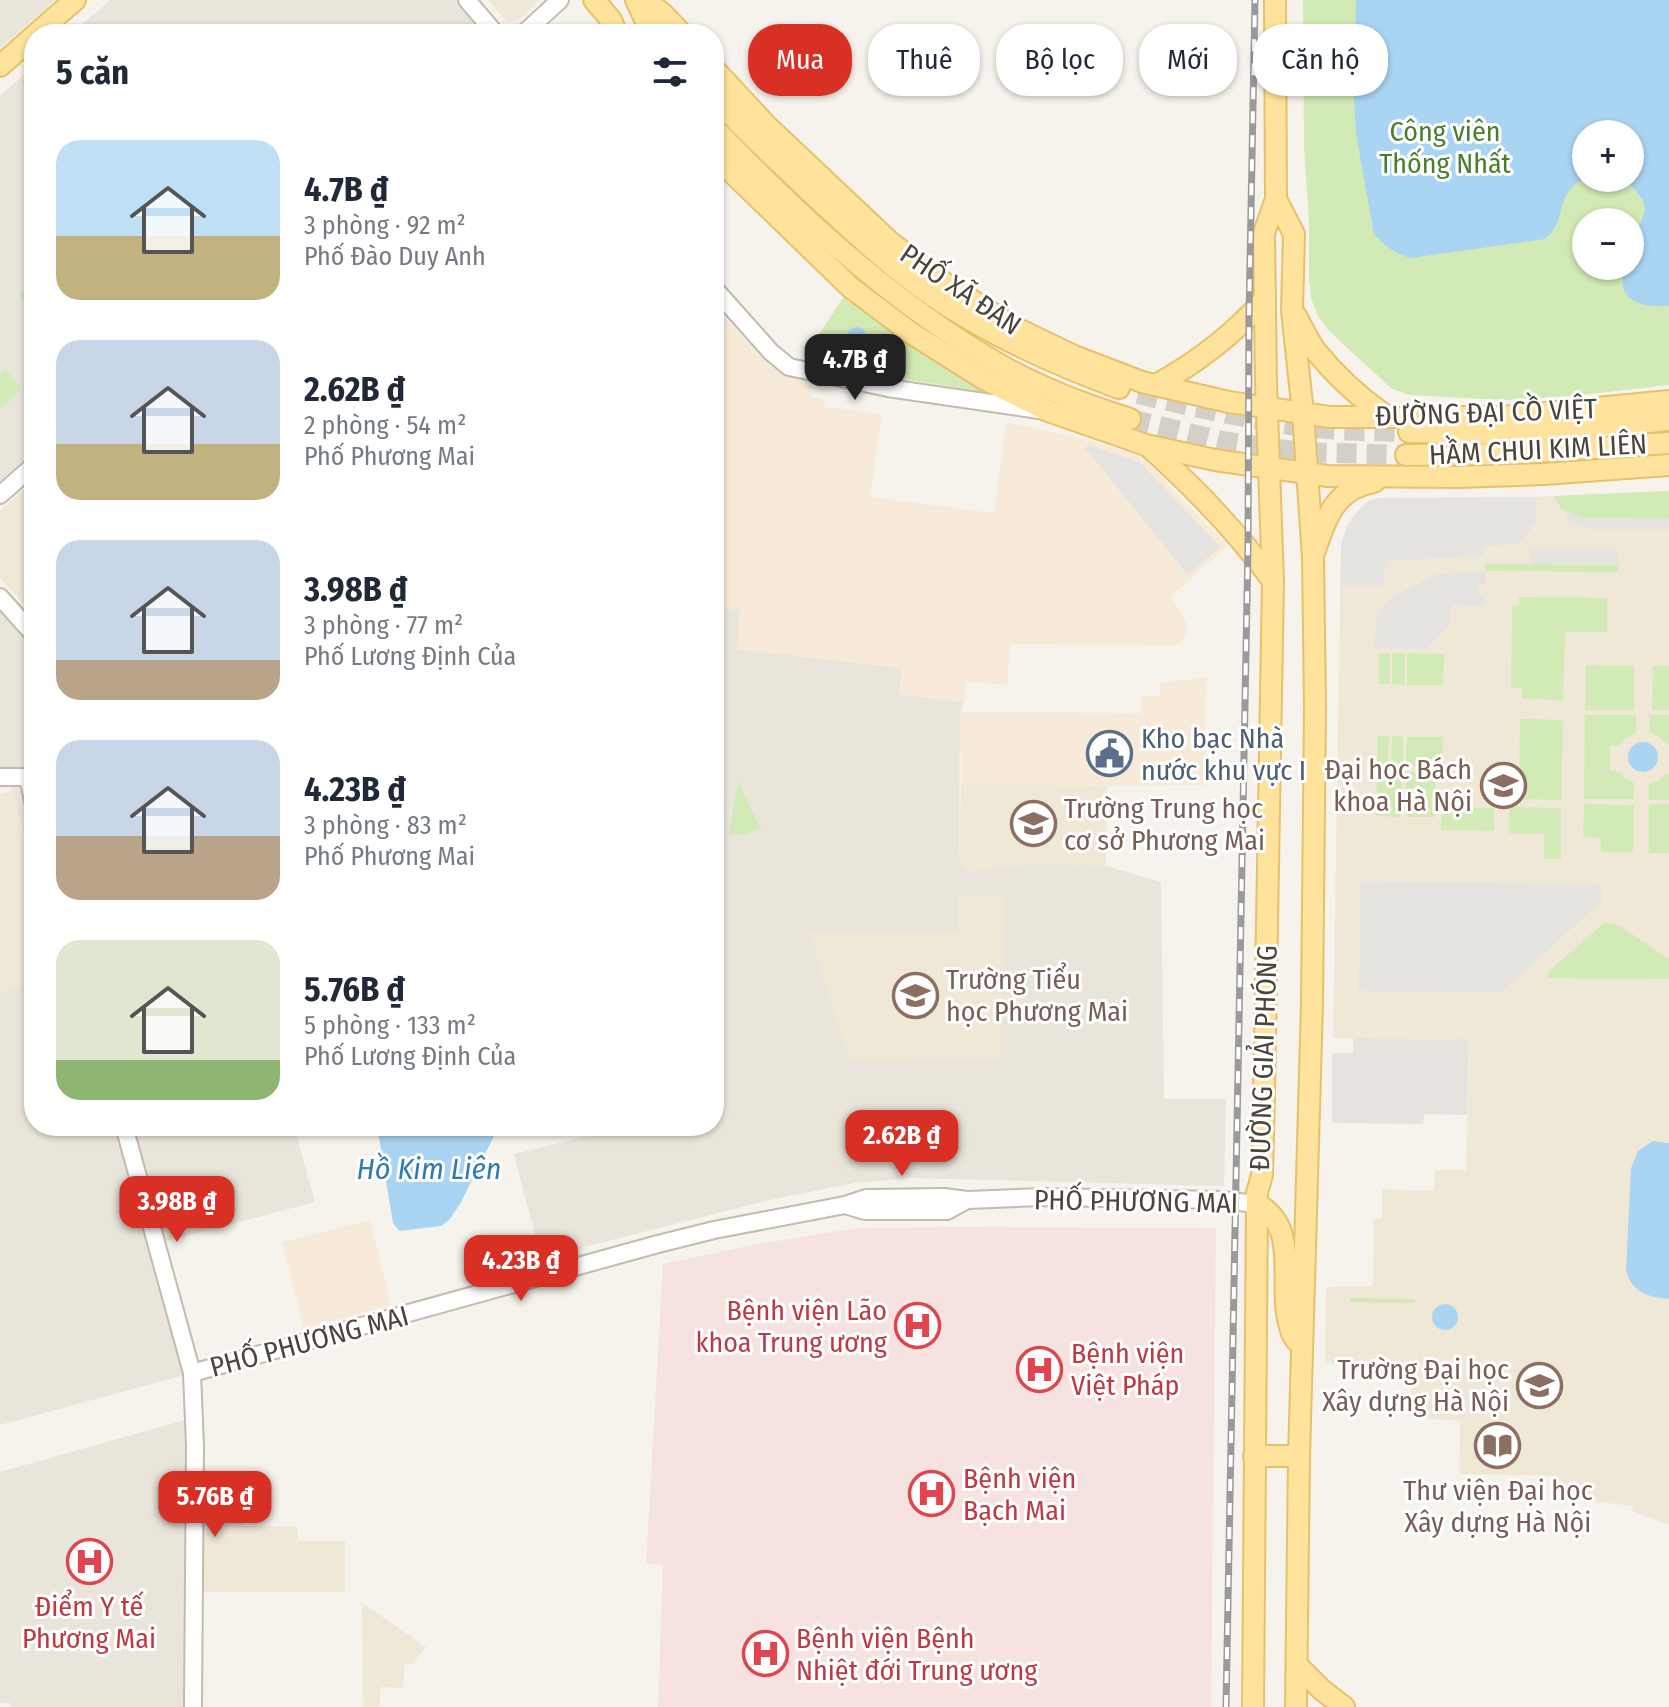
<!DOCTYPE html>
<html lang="vi">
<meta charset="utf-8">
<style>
:root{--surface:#fff;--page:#f2f2f3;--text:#1f2937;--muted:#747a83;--accent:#d93025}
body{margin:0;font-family:"Fira Sans Condensed",sans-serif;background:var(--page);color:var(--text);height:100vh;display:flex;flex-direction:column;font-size:30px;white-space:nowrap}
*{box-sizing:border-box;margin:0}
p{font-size:26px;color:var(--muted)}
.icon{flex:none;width:44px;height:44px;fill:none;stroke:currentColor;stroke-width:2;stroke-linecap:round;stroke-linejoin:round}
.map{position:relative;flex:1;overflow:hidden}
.drawer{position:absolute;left:24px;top:24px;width:700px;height:1112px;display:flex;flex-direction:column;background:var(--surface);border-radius:32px;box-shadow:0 2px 6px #0004}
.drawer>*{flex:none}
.hud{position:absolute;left:748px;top:24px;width:760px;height:72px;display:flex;gap:16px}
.tools{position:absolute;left:1572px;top:120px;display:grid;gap:16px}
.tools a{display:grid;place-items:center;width:72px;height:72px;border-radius:50%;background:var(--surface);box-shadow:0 2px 6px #0004;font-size:40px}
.price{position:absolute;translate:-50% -68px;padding:0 18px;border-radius:16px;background:var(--accent);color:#fff;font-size:26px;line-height:52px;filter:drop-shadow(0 2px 4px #0008)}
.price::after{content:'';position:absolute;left:50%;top:48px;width:24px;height:18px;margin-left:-12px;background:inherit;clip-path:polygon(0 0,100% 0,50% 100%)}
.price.current{background:#222;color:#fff}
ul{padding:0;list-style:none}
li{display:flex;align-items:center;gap:24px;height:200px;padding:0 32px}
li span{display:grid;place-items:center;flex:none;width:224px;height:160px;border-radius:24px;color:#555}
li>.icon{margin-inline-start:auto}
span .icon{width:96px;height:96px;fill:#fffc;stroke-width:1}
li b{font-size:34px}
h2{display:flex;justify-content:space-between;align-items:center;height:96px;padding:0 32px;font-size:34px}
.pill{padding:0 28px;border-radius:32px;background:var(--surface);box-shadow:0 2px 6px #0004;font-size:28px;line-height:72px}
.pill.current{background:var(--accent);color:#fff}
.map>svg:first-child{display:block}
.residential{fill:#eae5da}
.commercial{fill:#f7ead8}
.industrial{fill:#e6e2dd}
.education{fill:#efe8d6}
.medical{fill:#f6e3e0}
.green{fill:#d2eab5;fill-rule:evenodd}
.parking{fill:#e5e3e0}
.water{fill:#a9d4f2}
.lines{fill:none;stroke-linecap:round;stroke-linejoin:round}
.major-tunnel{stroke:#d4d0c8;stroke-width:20;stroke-dasharray:20 10;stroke-linecap:butt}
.minor-casing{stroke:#c2bbae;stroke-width:20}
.major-casing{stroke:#e6c16a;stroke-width:24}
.minor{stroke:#fff;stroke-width:16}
.major{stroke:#ffe39c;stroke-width:20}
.rail-casing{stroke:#9a9a9a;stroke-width:7}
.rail{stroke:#fff;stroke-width:4;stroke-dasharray:12;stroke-linecap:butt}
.labels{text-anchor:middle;stroke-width:6;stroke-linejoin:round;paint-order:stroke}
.park-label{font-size:28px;fill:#4a7f2a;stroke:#fff}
.street-label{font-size:28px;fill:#4b4439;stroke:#fff}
.service-label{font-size:28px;fill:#4e5e75;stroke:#fff;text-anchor:start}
.education-label{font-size:28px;fill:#785e54;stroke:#fff;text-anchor:end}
.health-label{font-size:28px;fill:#be3a42;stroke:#fff;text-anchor:start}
.water-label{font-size:30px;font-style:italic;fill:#2e7ab2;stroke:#fff}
</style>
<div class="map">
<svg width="1669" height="1707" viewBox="0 0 1669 1707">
<rect width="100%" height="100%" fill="#f6f3ec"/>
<!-- residential -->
<g class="residential">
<path d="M0,0H55L0,48Z"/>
<path d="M110,0H466L495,34H71Z"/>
<path d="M34,66V465L0,495V96Z"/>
<path d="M0,597L34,635V875L8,778L0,777Z"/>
<path d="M714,607L740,609L738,649L902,668L899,694L964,702L960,713L959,862L970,871L1037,863L1106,866L1161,882L1164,1099H1226L1224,1186L913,1178L854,1183L765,1201L541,1258L514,1154L627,1126H714Z"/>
<path d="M34,982V1126H294L315,1202L156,1244L192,1373L0,1425V991Z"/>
<path d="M199,1416L204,1518L201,1592L200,1707H11L10,1703H0V1472Z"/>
</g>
<!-- commercial -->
<g class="commercial">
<path d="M714,307L769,364L812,386L811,397L825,399L824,407L882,414L870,497L994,513L1006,422L1089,440L1141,456L1228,546L1170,597L1182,614L1186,623L1187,633L1182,642L1175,645L1010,644L1007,685L967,682L964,702L899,694L902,668L737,649L740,609L714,607Z"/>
<path d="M1207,677L1205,716L1206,785L1107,786L961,783L960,712L1141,713V697L1160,695V683Z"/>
<path d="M370,1220L391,1305L304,1329L282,1242Z"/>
</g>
<!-- industrial -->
<path class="industrial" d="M1353,1038L1469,1039L1467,1115L1424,1114L1423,1124L1332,1123V1053H1353Z"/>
<!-- education -->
<g class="education">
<path d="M488,0H540L518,21L507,22Z"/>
<path d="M34,480V616L0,578V511Z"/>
<path d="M1669,491V1525L1632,1511L1633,1506L1557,1497V1476L1459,1474L1460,1421L1414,1418L1415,1404L1410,1403L1412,1368L1325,1363L1326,1287L1373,1286L1374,1219H1382V1189L1434,1191L1435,1170H1466L1469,1055V1039L1333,1038L1341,544L1347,526L1356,513L1368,501L1379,498L1532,497Z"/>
<path d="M961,783L1107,786L1106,866L1037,863L970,871L959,863Z"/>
<path d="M11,791L34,875V982L0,991V794Z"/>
<path d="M958,896L1005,897L1000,1059L849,1060L810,932H958Z"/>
<path d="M242,1511L243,1526H297L298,1541H345V1592H201L204,1518Z"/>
<path d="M362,1603L426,1647L412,1664L405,1663L403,1688L381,1687L379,1707H363Z"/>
</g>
<!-- medical -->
<path class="medical" d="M954,1227L1216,1228L1211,1707H658L663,1565L646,1564L663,1264L757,1244L839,1231L864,1228Z"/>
<!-- green -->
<g class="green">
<path d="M1303,0H1669V385L1572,396L1506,400L1409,395L1391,388L1329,331L1318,316L1311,298L1309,278V219L1304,148ZM1586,134H1630V178H1586ZM1586,222H1630V266H1586Z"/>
<path d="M34,282V313L19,295Z"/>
<path d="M844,296L990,393L831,367C821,362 813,354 814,342Z"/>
<path d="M5,369L22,389L0,409V374Z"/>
<path d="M1669,491V518H1583L1562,509L1553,496Z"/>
<path d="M1485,564L1618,565V572L1485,571Z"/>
<path d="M1519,597L1607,598V632H1565L1563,700L1522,699V688H1511L1512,606L1519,605Z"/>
<rect x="1379" y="653" width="11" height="31"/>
<path d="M1392,653H1405V685L1392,684Z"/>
<path d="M1407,653L1444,654L1443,685H1407Z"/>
<path d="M1586,665L1634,666V710H1585Z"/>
<path d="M1653,666H1669V710H1652Z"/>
<path d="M1585,715H1636V732L1623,740L1620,745L1610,746V771L1620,772L1625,778L1634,783V799H1584Z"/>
<path d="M1650,715H1669V745L1655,734L1649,732Z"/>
<path d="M1520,719L1563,720L1561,800L1510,799V784L1519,783Z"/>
<path d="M1378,736H1389L1388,766H1377Z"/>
<path d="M1392,736L1403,737V767L1391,766Z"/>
<path d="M1407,737H1443L1442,767L1406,766Z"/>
<path d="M1377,772H1402L1401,817L1376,816Z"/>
<path d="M1406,772L1435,773V817H1406Z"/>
<path d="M1666,774H1669V800H1649V784L1659,780Z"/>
<path d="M738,782L761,829L742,835L729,834Z"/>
<path d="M1584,804L1634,805L1633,852H1601V838L1583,837Z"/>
<rect x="1649" y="804" width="20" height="49"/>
<path d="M1442,807L1494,808V831L1441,830Z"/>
<path d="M1509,807L1561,808V859H1544V834L1509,833Z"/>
<path d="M1604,923L1617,924L1669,959V979L1548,978V972Z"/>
<path d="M1350,1298L1415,1299V1303L1350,1302Z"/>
</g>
<!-- parking -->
<g class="parking">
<path d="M1089,445L1140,462L1220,547L1188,575L1085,448Z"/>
<path d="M1535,497L1536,519L1530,530L1518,544L1483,546V556L1385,561L1384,585H1341V544L1347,526L1356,513L1368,501L1379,498Z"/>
<path d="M1567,512L1583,518L1593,519L1669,518V529H1588L1567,522Z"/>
<path d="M1530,549H1618V565L1530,564Z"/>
<path d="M1460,572H1485V584L1478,585V595H1485V606L1451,605L1450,623L1427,649L1374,648L1376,619L1382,606L1394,596L1435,575Z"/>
<path d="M1360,881L1601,884V902L1501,992L1359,991Z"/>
</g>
<!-- water -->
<g class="water">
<path d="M1356,0H1669V306C1640,308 1614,301 1625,266H1630V250L1645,211L1643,200L1633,187L1616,178H1630V134H1586L1587,178C1553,191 1569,220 1545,239L1411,258C1395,254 1385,246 1374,234L1356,134L1354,97Z"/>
<circle cx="857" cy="337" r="10"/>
<circle cx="1643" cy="757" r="15"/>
<path d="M377,1126H499L460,1204L449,1220L441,1226L399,1231L393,1223Z"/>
<path d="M1653,1141L1669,1143V1299C1648,1297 1633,1293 1626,1271L1631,1168L1638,1151Z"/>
<circle cx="1445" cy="1317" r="13"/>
</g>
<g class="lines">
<!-- major-tunnel -->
<g class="major-tunnel">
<path d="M1138,394C1188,406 1239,417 1290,425C1329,431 1369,431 1409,432"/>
<path d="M1130,419L1222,441L1302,452L1406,455"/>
</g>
<defs>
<g id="minor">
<path d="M467,0L496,34"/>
<path d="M523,34L560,0"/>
<path d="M714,288L771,352L789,367L888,388L1039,410"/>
<path d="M0,495L34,465"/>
<path d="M0,597L34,635"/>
<path d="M0,777H28L34,773"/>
<path d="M28,777L34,805"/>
<path d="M124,1126L192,1373L195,1446L193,1707"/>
<path d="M845,1205L865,1211H947L967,1200"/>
<path d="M192,1373L658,1244L714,1230L845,1205L866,1198L944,1197L967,1200L1041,1197L1221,1200L1257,1204"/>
</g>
<g id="major">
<path d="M594,0L611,20L617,34"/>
<path d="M636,0L648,26L656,34"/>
<path d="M645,0L663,14L682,34"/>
<path d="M36,34L75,0"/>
<path d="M0,66L34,36"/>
<path d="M714,69L767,126L890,242L946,284L1014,327L1074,356L1142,382L1229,402L1330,417H1503L1669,401"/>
<path d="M714,97C748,134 785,168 822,203C858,236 893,269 934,297C991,336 1054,364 1119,388"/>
<path d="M714,128C799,216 889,300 995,362C1037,387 1084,404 1130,419"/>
<path d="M714,155L850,287L911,333L984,379L1048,411L1123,437L1146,445L1215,460L1328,476L1458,477L1544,474L1669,465"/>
<path d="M1276,199L1294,234L1292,311L1303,413L1313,557L1315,707L1312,1004L1299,1456L1296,1707"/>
<path d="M1296,316C1302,327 1308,340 1315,350C1335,375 1360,398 1386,416"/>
<path d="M1156,385C1196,363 1234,334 1265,299"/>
<path d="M1409,432L1507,434L1570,430L1669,420"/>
<path d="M1149,447C1195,488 1237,532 1273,581"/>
<path d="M1406,455L1506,454L1669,443"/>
<path d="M1315,550C1327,516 1335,489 1374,482"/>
<path d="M1257,1204C1301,1228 1278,1282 1289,1323C1291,1332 1293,1338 1300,1344"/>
<path d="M1254,1456H1299"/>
<path d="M1297,1665L1322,1690L1344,1707"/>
<path d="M1253,1707L1257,1204V1193L1262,1175L1264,1093L1273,581L1266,383L1264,233L1276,199L1275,0"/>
</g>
</defs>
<!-- minor casing -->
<use href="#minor" class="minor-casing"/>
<!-- major casing -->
<use href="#major" class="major-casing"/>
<!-- minor -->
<use href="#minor" class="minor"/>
<!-- major -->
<use href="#major" class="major"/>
<defs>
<path id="rail" d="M1226,1707L1248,546L1249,317L1255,0"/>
</defs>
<!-- rail casing -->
<use href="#rail" class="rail-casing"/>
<!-- rail -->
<use href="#rail" class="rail"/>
</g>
<!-- icons -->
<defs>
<symbol id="civic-ring" viewBox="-11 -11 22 22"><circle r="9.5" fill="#fff" stroke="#5c6f8a" stroke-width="1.5"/><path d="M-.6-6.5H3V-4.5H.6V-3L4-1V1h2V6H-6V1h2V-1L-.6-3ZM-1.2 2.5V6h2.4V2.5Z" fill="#5c6f8a"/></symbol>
<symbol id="university-ring" viewBox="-11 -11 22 22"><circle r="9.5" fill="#fff" stroke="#8d6e63" stroke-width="1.5"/><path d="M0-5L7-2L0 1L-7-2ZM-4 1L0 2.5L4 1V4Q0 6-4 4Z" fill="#8d6e63"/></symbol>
<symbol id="school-ring" viewBox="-11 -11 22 22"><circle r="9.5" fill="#fff" stroke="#8d6e63" stroke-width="1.5"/><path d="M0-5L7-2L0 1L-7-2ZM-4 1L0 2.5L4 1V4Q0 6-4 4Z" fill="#8d6e63"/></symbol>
<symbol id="hospital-ring" viewBox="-11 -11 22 22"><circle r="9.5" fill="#fff" stroke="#e0444e" stroke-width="1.5"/><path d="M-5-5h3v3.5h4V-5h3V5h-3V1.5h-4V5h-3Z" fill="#e0444e"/></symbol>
<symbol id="library-ring" viewBox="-11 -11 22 22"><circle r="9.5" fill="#fff" stroke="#8d6e63" stroke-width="1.5"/><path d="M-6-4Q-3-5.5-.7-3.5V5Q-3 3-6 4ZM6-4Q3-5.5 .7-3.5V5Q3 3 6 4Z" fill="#8d6e63"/></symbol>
</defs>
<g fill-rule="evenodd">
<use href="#civic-ring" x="1084" y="728" width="51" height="51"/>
<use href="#university-ring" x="1478" y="760" width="51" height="51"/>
<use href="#school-ring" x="1008" y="798" width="51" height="51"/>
<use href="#school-ring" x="890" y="970" width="51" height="51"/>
<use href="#hospital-ring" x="892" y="1300" width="51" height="51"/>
<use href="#hospital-ring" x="1014" y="1344" width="51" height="51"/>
<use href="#university-ring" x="1514" y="1360" width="51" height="51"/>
<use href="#library-ring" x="1472" y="1420" width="51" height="51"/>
<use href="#hospital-ring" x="906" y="1468" width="51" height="51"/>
<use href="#hospital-ring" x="64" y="1536" width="51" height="51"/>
<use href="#hospital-ring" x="740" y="1628" width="51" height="51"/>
</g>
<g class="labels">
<!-- park labels -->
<g class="park-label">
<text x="1445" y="141">Công viên<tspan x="1445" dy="32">Thống Nhất</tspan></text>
</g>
<!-- street labels -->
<g class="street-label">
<text transform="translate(961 289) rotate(34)" y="10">PHỐ XÃ ĐÀN</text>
<text transform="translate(1486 412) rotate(-2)" y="10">ĐƯỜNG ĐẠI CỒ VIỆT</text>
<text transform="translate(1538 449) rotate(-3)" y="10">HẦM CHUI KIM LIÊN</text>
<text transform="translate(1263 1058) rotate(-88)" y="10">ĐƯỜNG GIẢI PHÓNG</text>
<text transform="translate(1136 1201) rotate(1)" y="10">PHỐ PHƯƠNG MAI</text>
<text transform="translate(309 1341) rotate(-15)" y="10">PHỐ PHƯƠNG MAI</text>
</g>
<!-- service labels -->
<g class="service-label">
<text x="1141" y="748">Kho bạc Nhà<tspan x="1141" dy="32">nước khu vực I</tspan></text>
</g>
<!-- education labels -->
<g class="education-label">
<text x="1472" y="779">Đại học Bách<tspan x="1472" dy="32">khoa Hà Nội</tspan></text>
<text x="1064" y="818" text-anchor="start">Trường Trung học<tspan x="1064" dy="32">cơ sở Phương Mai</tspan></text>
<text x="946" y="989" text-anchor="start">Trường Tiểu<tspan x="946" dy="32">học Phương Mai</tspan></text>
<text x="1509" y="1379">Trường Đại học<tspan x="1509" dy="32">Xây dựng Hà Nội</tspan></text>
<text x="1498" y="1500" text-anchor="middle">Thư viện Đại học<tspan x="1498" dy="32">Xây dựng Hà Nội</tspan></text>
</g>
<!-- health labels -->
<g class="health-label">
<text x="887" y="1320" text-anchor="end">Bệnh viện Lão<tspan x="887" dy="32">khoa Trung ương</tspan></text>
<text x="1071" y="1363">Bệnh viện<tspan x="1071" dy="32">Việt Pháp</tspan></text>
<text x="963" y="1488">Bệnh viện<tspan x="963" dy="32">Bạch Mai</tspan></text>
<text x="89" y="1616" text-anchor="middle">Điểm Y tế<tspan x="89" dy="32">Phương Mai</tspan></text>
<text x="796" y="1648">Bệnh viện Bệnh<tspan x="796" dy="32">Nhiệt đới Trung ương</tspan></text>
</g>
<!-- water labels -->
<g class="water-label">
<text x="429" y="1179">Hồ Kim Liên</text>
</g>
</g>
</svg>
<div class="tools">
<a>+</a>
<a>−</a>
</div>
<b class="price current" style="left:855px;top:402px">4.7B ₫</b>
<b class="price" style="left:902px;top:1178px">2.62B ₫</b>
<b class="price" style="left:177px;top:1244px">3.98B ₫</b>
<b class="price" style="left:521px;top:1303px">4.23B ₫</b>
<b class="price" style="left:215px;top:1539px">5.76B ₫</b>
<div class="hud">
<a class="pill current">Mua</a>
<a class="pill">Thuê</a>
<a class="pill">Bộ lọc</a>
<a class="pill">Mới</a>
<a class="pill">Căn hộ</a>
</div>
<section class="drawer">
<h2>5 căn<svg class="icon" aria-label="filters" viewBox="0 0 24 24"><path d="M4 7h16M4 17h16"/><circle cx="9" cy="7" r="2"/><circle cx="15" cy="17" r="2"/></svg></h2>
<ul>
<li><span style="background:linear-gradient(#bfe0f5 60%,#c2b280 0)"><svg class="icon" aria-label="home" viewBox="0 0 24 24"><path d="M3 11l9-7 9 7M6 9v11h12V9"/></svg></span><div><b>4.7B ₫</b><p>3 phòng · 92 m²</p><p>Phố Đào Duy Anh</p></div></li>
<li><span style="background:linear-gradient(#c9d6e8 65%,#c2b280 0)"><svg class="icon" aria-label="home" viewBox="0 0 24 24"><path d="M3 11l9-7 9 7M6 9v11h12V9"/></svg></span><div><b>2.62B ₫</b><p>2 phòng · 54 m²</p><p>Phố Phương Mai</p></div></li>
<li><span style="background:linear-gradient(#c9d6e8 75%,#b9a48a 0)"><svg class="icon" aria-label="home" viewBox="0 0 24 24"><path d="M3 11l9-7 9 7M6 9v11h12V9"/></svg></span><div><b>3.98B ₫</b><p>3 phòng · 77 m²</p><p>Phố Lương Định Của</p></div></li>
<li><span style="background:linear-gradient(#c9d6e8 60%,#b9a48a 0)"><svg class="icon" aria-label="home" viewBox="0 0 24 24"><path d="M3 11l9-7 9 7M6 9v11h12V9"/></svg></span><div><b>4.23B ₫</b><p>3 phòng · 83 m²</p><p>Phố Phương Mai</p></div></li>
<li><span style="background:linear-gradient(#dfe7d0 75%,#8fb573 0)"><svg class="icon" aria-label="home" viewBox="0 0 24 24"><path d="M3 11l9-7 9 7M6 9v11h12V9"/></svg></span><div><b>5.76B ₫</b><p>5 phòng · 133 m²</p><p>Phố Lương Định Của</p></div></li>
</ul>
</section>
</div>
